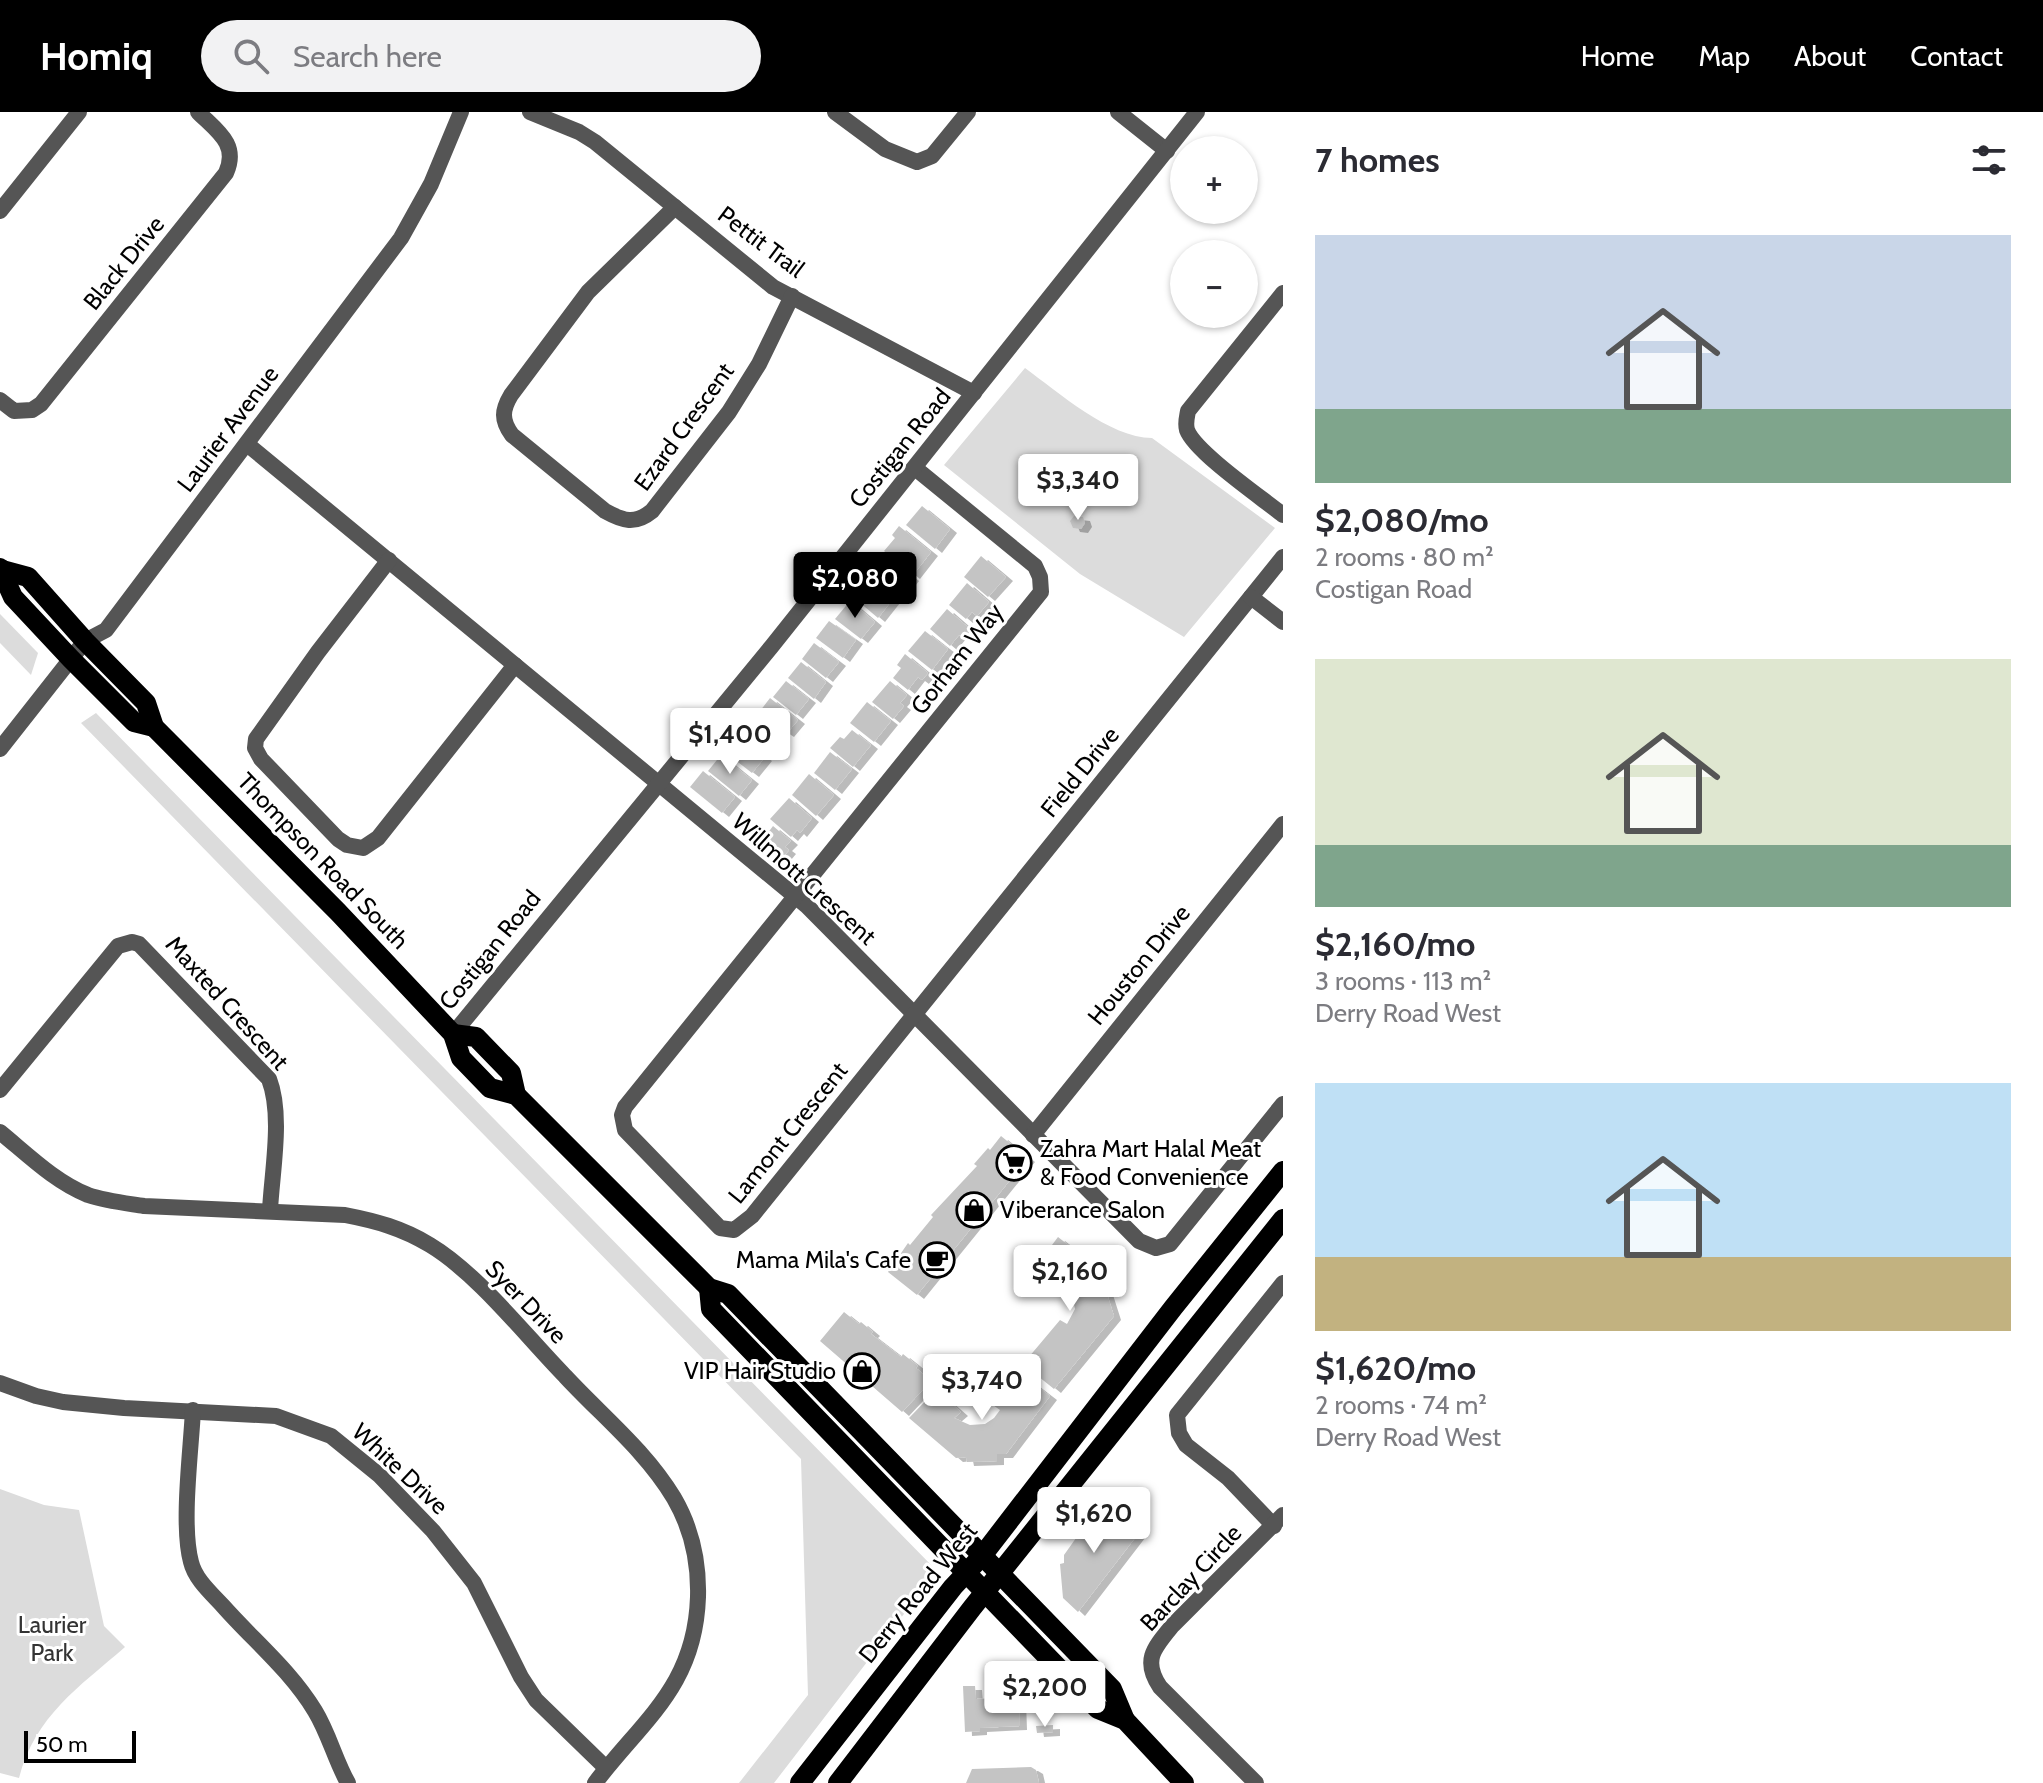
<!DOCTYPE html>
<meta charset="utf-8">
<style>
:root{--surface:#fff;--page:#f2f2f3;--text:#2b2b33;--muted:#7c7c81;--accent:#000}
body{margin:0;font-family:Cabin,sans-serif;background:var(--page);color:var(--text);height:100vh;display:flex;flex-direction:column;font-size:30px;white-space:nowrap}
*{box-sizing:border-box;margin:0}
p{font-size:26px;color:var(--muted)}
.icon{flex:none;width:44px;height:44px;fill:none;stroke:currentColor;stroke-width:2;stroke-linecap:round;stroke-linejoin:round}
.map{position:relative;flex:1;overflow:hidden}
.side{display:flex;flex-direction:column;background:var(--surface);width:760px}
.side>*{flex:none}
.fabs{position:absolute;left:1170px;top:24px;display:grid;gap:16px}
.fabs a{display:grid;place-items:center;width:88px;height:88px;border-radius:50%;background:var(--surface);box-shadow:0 2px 6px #0004;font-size:40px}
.scale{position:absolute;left:24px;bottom:20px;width:112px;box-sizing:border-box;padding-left:8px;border:4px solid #000;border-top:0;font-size:22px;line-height:28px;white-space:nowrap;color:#000;-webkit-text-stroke:6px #fff;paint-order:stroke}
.price{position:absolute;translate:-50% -68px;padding:0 18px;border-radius:8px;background:#fff;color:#222;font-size:26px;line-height:52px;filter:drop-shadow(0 2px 4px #0008)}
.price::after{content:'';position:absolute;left:50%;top:48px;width:24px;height:18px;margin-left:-12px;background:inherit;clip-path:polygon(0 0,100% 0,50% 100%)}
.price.on{background:var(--accent);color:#fff}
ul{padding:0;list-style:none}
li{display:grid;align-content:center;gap:16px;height:424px;padding:0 32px}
li span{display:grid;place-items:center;height:248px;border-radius:0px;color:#555}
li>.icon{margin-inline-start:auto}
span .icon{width:144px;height:144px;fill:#fffc;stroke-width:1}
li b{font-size:34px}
h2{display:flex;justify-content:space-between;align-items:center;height:96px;padding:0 32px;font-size:34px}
header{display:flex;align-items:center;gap:48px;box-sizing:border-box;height:112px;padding:0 40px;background:var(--accent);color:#fff}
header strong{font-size:38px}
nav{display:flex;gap:44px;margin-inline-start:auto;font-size:28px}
.search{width:560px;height:72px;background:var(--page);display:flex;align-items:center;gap:20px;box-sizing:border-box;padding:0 28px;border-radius:44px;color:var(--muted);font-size:30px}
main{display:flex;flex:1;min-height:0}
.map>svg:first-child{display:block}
.green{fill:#dcdcdc}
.building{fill:#c4c4c4;filter:url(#shadow)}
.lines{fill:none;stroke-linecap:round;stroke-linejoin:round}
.minor{stroke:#555;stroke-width:16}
.major{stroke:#000;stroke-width:20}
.labels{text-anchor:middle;stroke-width:6;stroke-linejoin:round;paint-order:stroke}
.street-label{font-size:24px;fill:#000;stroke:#fff}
.poi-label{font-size:24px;fill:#000;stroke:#fff;text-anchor:start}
.park-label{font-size:24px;fill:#333;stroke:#fff}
</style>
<header>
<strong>Homiq</strong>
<div class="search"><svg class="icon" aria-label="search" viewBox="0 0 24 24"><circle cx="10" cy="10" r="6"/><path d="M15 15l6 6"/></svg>Search here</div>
<nav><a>Home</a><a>Map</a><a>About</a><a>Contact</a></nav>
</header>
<main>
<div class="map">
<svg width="1283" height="1671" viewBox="0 0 1283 1671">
<defs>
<filter id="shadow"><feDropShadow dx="7" dy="4" stdDeviation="0" flood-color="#0004"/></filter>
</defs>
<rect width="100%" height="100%" fill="#fff"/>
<!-- green -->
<g class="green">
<path d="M1025,256C1058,280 1110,326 1152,326L1275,416L1184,525L1080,462L944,353Z"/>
<path d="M0,502L38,541L31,563L0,531Z"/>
<path d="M96,601L937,1459L774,1671H739L808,1583L801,1347L81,611Z"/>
<path d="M0,1377L44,1393L79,1398L104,1514L125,1535C79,1575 35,1604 19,1666L0,1661Z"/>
</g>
<!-- building -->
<g class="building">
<path d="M922,394L950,417L935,437L906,413Z"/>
<path d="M1074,404L1083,405L1085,411L1081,417L1073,416L1070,409Z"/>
<path d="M899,414L931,440L913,463L884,439L895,426L892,423Z"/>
<path d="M887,444L912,465L897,484L871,462Z"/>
<path d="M981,444L1006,465L988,485L964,465Z"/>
<path d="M867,466L893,487L878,506L852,484Z"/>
<path d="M967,471L989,490L977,504L972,500L966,507L949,493Z"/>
<path d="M850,489L875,510L861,527L835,507Z"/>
<path d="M947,497L970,517L963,525L959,523L950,534L930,517Z"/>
<path d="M829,509L856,528L843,546L816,526Z"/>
<path d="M925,519L948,537L932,558L908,539Z"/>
<path d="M814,531L839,550L826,566L802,547Z"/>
<path d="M905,542L928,561L922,568L918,565L908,578L893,566L901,556L897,553Z"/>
<path d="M801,550L826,570L814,587L788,566Z"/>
<path d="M786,569L809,587L796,603L773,585Z"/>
<path d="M890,569L907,583L900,591L904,594L893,607L872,590Z"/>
<path d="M770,586L798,608L787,621L781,617L779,620L757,603Z"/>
<path d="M867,590L891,609L874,630L850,611Z"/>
<path d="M755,606L776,623L763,638L742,621Z"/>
<path d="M852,618L871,633L853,655L830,636L840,625L844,627Z"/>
<path d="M738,624L765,645L752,661L725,640Z"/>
<path d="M830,640L852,657L835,678L814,661Z"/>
<path d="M721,643L752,668L739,684L708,659Z"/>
<path d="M703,659L735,685L722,701L690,675Z"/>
<path d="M809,662L834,683L816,704L792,683Z"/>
<path d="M789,686L812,706L800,721L797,718L791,725L770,707Z"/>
<path d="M773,714L791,729L785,735L789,738L784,744L780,741L776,746L755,729L763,720L767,722Z"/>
<path d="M1001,1024L1028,1046L917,1183L888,1160L908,1131L910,1133L933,1105L931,1103L977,1054L974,1052L988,1036L990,1038Z"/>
<path d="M1058,1125L1099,1157L1114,1204L1054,1277L1023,1252L1060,1208L1067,1212L1075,1197L1071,1179L1061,1168L1053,1177L1036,1166L1038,1161L1034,1157Z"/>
<path d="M844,1200L859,1212L861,1210L873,1220L871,1222L901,1245L903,1242L918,1254L916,1256L931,1269L902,1300L820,1229Z"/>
<path d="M1020,1261L1050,1284L1006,1342H997V1349L967,1350L966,1345L956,1346L909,1306L936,1278L961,1300L954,1306L970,1313L985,1312L994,1306L1000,1298L990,1291L1005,1272L1009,1276Z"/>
<path d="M1103,1388L1138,1422L1078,1500L1063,1486L1060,1452L1064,1451V1443Z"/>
<path d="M963,1574H975L976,1587L1019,1585L1020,1614L980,1616V1619L965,1620Z"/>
<path d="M1053,1613V1620L1037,1621L1036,1614Z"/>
<path d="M1031,1655L1036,1658L1039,1671H966L972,1657Z"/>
</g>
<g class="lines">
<!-- minor -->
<g class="minor">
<path d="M530,0L579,20L595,30L773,175L974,281"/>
<path d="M835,0L885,37L917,50L932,44L968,0"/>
<path d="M1118,0L1167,39"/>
<path d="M675,95L588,180L511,283C502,298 501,308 512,323L605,399C623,409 635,413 652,399L729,300L759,252L792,184"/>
<path d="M0,99L79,0"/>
<path d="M1283,181L1188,299C1187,305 1185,311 1187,318C1195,340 1262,386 1283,403"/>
<path d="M0,288L14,299L32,298L41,292L226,61C239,32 217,19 198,0"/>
<path d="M247,332L807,794L1139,1129L1156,1136L1170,1132L1283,992"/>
<path d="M915,356L1035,454L1040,465L1041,480L625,995L622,1003L625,1018L720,1116L734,1118L752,1104L1283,445"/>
<path d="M389,448L318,540L256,627L255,636L261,647L338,727L347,733L363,736L378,726L515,553"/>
<path d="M1251,485L1283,510"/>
<path d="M0,637L85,529L106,518L401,126L431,72L461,0"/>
<path d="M453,922L772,534L1197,0"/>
<path d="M0,978L118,834L132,830L139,832L269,967C283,1003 272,1059 270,1098"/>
<path d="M0,1020C27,1042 55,1070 88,1083C106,1089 125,1091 144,1094L345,1103C376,1109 402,1116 430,1133C478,1162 525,1223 565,1264C602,1304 645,1338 674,1386C692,1417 699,1449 698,1485C695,1574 644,1607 595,1671"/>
<path d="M1033,1023L1283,712"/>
<path d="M0,1271L36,1284L63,1290L124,1296L276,1304L331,1324L379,1363L433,1419L474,1471L521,1565L536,1588L606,1656"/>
<path d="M193,1298C191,1339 181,1413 191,1450C195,1467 211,1481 223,1494C254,1529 290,1558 315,1599C329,1622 335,1648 348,1671"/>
<path d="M1274,1414L1228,1366L1186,1333L1179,1321L1177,1303L1283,1171"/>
<path d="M1256,1671L1160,1575C1142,1548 1154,1536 1173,1513L1283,1403"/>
</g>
<!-- major -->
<g class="major">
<path d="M0,456L13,485L71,547L134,610L154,615"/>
<path d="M2,458L28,465L85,529L146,591L154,615L338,800L453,922L461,946L490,976L516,983L709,1176L728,1182L1112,1577L1125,1608"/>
<path d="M453,922L476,925L511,961L516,983"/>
<path d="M709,1176L711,1197L1098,1597L1125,1608L1184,1671"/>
<path d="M800,1671L953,1475L982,1444L1173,1196L1283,1059"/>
<path d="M838,1671L972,1496L1283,1107"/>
</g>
</g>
<!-- icons -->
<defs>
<symbol id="supermarket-ring" viewBox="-11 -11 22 22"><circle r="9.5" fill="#fff" stroke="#000" stroke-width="1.5"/><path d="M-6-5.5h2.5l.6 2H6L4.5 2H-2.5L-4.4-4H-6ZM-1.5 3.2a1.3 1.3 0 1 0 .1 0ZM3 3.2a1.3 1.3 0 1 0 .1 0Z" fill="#000"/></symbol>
<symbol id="shop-ring" viewBox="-11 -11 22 22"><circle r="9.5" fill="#fff" stroke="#000" stroke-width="1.5"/><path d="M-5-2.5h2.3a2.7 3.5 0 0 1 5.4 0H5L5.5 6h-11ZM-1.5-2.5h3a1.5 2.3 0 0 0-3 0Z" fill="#000"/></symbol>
<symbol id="cafe-ring" viewBox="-11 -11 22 22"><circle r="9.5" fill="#fff" stroke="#000" stroke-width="1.5"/><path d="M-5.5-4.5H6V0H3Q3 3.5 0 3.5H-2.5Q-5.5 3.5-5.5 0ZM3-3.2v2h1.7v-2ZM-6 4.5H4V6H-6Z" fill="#000"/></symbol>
</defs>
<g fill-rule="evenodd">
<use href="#supermarket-ring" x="994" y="1031" width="40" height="40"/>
<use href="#shop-ring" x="954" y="1078" width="40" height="40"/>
<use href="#cafe-ring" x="917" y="1128" width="40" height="40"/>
<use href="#shop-ring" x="842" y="1239" width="40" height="40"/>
</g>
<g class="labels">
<!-- street labels -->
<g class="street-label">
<text transform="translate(761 130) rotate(37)" y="8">Pettit Trail</text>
<text transform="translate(124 151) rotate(-51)" y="8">Black Drive</text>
<text transform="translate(684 315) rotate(-54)" y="8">Ezard Crescent</text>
<text transform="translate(228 317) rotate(-53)" y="8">Laurier Avenue</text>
<text transform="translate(900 336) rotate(-51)" y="8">Costigan Road</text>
<text transform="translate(957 547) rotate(-52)" y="8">Gorham Way</text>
<text transform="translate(1080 660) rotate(-51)" y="8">Field Drive</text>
<text transform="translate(323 749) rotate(46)" y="8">Thompson Road South</text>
<text transform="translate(804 767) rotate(42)" y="8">Willmott Crescent</text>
<text transform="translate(490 838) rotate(-51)" y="8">Costigan Road</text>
<text transform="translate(1139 853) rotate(-51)" y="8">Houston Drive</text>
<text transform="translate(227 891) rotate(48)" y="8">Maxted Crescent</text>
<text transform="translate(788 1021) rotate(-51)" y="8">Lamont Crescent</text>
<text transform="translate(526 1190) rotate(46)" y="8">Syer Drive</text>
<text transform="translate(400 1357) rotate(43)" y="8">White Drive</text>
<text transform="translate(1191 1466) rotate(-47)" y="8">Barclay Circle</text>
<text transform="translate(918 1481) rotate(-51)" y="8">Derry Road West</text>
</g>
<!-- poi labels -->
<g class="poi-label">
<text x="1040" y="1045">Zahra Mart Halal Meat<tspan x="1040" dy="28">&amp; Food Convenience</tspan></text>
<text x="1000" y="1106">Viberance Salon</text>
<text x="911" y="1156" text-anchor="end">Mama Mila's Cafe</text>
<text x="836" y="1267" text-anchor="end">VIP Hair Studio</text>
</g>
<!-- park labels -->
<g class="park-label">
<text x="52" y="1521">Laurier<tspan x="52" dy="28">Park</tspan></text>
</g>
</g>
</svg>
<div class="fabs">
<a>+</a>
<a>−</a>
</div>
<div class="scale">50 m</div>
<b class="price" style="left:1078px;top:410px">$3,340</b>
<b class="price on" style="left:855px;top:508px">$2,080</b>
<b class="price" style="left:730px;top:664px">$1,400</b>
<b class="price" style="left:1070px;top:1201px">$2,160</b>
<b class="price" style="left:982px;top:1310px">$3,740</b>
<b class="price" style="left:1094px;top:1443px">$1,620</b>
<b class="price" style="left:1045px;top:1617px">$2,200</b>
</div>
<section class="side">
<h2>7 homes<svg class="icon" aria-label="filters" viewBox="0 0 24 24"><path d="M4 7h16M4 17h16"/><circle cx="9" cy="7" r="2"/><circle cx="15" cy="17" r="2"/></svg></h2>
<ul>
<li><span style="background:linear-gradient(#c9d6e8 70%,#7fa58c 0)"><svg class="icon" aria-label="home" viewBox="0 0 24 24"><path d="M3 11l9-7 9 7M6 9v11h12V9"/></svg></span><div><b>$2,080/mo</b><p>2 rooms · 80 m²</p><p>Costigan Road</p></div></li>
<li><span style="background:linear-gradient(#dfe7d0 75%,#7fa58c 0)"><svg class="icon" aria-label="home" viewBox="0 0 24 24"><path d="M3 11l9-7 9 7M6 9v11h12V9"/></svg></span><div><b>$2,160/mo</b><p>3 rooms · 113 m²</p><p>Derry Road West</p></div></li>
<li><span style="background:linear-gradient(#bfe0f5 70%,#c2b280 0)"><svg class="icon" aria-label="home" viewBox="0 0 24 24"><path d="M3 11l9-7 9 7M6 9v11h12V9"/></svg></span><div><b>$1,620/mo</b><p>2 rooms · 74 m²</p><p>Derry Road West</p></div></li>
</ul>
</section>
</main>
